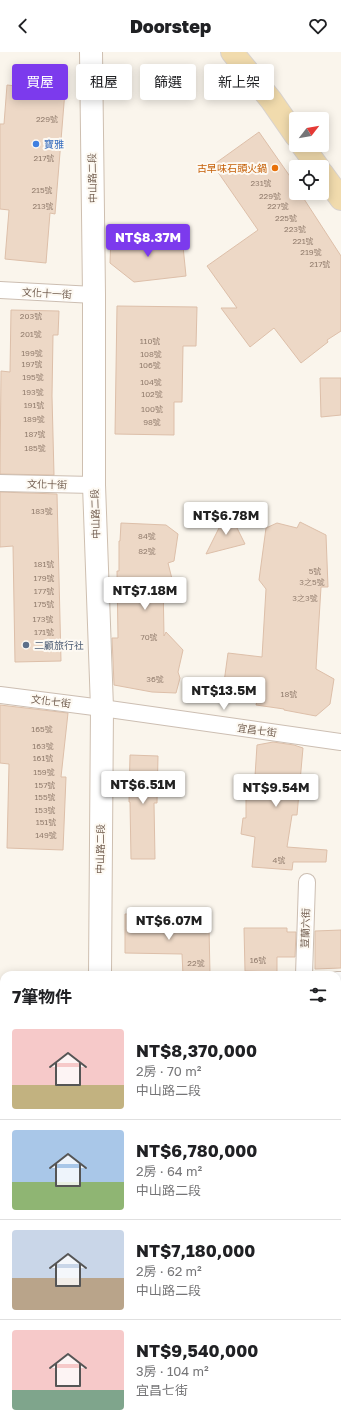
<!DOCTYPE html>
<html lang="zh-TW">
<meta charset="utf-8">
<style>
:root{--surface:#fff;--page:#f6f6f6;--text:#202124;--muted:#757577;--line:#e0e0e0;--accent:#7c3aed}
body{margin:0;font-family:"Golos Text","Noto Sans TC",sans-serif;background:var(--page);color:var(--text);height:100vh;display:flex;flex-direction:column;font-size:15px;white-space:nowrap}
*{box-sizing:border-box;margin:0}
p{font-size:13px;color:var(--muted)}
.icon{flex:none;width:22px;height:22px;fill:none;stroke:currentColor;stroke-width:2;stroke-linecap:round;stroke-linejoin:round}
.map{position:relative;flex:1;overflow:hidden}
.panel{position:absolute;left:0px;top:919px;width:341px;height:456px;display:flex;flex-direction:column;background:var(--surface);border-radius:12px 12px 0 0;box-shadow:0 2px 10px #0003}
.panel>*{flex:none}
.top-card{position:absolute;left:12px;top:12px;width:317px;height:36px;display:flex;gap:8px}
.needle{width:26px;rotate:59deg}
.tools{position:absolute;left:289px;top:60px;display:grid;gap:8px}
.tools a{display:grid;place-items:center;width:40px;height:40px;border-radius:4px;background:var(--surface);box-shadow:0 2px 10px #0003;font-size:20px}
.price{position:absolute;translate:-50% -34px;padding:0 9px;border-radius:4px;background:#fff;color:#222;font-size:13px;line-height:26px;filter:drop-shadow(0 1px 2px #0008)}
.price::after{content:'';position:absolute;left:50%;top:24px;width:12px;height:9px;margin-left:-6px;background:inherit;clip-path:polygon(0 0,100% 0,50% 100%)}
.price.on{background:var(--accent);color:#fff}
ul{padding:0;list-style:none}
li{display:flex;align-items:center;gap:12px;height:100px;padding:0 12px}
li+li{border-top:1px solid var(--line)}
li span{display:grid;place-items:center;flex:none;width:112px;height:80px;border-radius:4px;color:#555}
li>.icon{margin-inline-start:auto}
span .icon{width:48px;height:48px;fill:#fffc;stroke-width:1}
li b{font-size:17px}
h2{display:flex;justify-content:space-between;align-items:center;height:48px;padding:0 12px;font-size:17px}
.chip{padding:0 14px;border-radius:4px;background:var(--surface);box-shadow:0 2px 10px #0003;font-size:14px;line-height:36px}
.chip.on{background:var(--accent);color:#fff}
header{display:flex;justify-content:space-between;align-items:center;height:52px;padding:0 12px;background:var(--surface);font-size:18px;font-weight:800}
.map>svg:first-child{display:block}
.building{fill:#edd8c6;stroke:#ddbfa9}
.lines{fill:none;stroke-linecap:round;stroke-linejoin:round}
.street-casing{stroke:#ccbeb2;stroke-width:18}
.secondary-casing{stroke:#cebfb0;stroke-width:24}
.primary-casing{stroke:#d8d2ce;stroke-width:24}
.street{stroke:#fff;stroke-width:16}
.secondary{stroke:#fff;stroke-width:22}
.primary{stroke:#f1dbad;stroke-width:22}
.shop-dot{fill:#3f7fe0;stroke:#fdf9f2;stroke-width:1.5}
.food-dot{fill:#e8710a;stroke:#fdf9f2;stroke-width:1.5}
.service-dot{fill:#5c6f8a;stroke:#fdf9f2;stroke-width:1.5}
.labels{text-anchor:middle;stroke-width:4;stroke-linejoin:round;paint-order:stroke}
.number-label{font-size:8px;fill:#927d6e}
.shop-label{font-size:10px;fill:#366cbe;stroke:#fdf9f2;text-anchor:start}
.food-label{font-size:10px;fill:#c56008;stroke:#fdf9f2;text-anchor:end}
.street-label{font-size:10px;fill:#735f51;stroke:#fdf9f2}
.service-label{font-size:10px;fill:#4e5e75;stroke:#fdf9f2;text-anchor:start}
</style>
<header><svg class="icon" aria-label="back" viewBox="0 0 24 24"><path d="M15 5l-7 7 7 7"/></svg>Doorstep<svg class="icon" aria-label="heart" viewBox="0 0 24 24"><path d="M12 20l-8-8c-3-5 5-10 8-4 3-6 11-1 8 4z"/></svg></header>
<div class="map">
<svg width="341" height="1375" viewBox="0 0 341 1375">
<rect width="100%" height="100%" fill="#faf5ec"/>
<!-- building -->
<g class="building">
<path d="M7,33L65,39L55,162L50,161L46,211L5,207L9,158L0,157V72H4Z"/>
<path d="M259,80L296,133V141H301L305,146L304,147L341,204V279L327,288L328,290L301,311L274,276L250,295L221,256H237L207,214L258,178L213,113Z"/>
<path d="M111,185L162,186L183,194L186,224L134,230L110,211Z"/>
<path d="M117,254L197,255L196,294H183L182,350H174V383L115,382Z"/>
<path d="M11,258L59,259L58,283H53L52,344L54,423L0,422L1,319L10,320Z"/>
<path d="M320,326H341V363L321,365Z"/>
<path d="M0,440L57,442L61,609L15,610L13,494L0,495Z"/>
<path d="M228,458L245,492L206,502Z"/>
<path d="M300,470L326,483L328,535H321L316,617L334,627L330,652L316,664L284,658V657L256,653L257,649L222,645L228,601L262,605L266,537L259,528L266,476L277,471L297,476Z"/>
<path d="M121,471L166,473L178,482L174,509L168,511L174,535L163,529L164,584L166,580L183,598L178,620L180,626L176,641L152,640L114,633V632L112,586H118L117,519H119V489H120Z"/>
<path d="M0,653L68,661L61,725H66L63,798L7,796L9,712L0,711Z"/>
<path d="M273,690L294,693L303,696L297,763H292L287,795L327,798L326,810H293L292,818L252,815L255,785L241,782L243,766H246V739L254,740L257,693Z"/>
<path d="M130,703L158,704L157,751H154L155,807H131L130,750H129Z"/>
<path d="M125,862L175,863V875H209L210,923H183L182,902L125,901Z"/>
<path d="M244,876H287V880H296L295,905H277V920L245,919Z"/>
<path d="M341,878V916L315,917V879Z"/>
</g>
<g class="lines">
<defs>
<g id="street">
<path d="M0,238L94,243"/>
<path d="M0,431L94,433"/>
<path d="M0,643L102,656L341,690"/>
<path d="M304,923L307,830"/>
<path d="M337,928H341"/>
<path d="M0,1270L4,1269"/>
</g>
<g id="secondary">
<path d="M91,0L94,243V433L102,656L100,923"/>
<path d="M114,1371V1375"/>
</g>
<g id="primary">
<path d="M232,0L271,48L296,84"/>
<path d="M302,93L318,115"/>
<path d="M322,121L341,147"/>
</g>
</defs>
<!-- street casing -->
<use href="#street" class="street-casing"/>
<!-- secondary casing -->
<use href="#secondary" class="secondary-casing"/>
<!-- primary casing -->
<use href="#primary" class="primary-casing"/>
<!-- street -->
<use href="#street" class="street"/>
<!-- secondary -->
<use href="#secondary" class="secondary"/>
<!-- primary -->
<use href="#primary" class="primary"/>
</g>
<!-- markers -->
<circle class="shop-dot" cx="36" cy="92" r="4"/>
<circle class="food-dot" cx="275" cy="116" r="4"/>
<circle class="service-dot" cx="26" cy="593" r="4"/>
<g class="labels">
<!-- number labels -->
<g class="number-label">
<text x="47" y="70">229號</text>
<text x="44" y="109">217號</text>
<text x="261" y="134">231號</text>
<text x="42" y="141">215號</text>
<text x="270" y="147">229號</text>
<text x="43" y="157">213號</text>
<text x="278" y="157">227號</text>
<text x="286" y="169">225號</text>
<text x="295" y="180">223號</text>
<text x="303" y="192">221號</text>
<text x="311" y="203">219號</text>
<text x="320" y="215">217號</text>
<text x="31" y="267">203號</text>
<text x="31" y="285">201號</text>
<text x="150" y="292">110號</text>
<text x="32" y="304">199號</text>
<text x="151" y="305">108號</text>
<text x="32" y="315">197號</text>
<text x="150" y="316">106號</text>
<text x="33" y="328">195號</text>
<text x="151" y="333">104號</text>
<text x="33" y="343">193號</text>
<text x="152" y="345">102號</text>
<text x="34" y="356">191號</text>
<text x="152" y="360">100號</text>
<text x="34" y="370">189號</text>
<text x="152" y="373">98號</text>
<text x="35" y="385">187號</text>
<text x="35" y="399">185號</text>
<text x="42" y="462">183號</text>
<text x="147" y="487">84號</text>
<text x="147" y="502">82號</text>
<text x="44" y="515">181號</text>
<text x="315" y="522">5號</text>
<text x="44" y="529">179號</text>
<text x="312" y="533">3之5號</text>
<text x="44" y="542">177號</text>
<text x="305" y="549">3之3號</text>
<text x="44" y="555">175號</text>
<text x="43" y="570">173號</text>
<text x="44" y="583">171號</text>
<text x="149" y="588">70號</text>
<text x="155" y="630">36號</text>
<text x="289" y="645">18號</text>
<text x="42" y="680">165號</text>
<text x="43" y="697">163號</text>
<text x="43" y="709">161號</text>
<text x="44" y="723">159號</text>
<text x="45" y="736">157號</text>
<text x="45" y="748">155號</text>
<text x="45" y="761">153號</text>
<text x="46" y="773">151號</text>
<text x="46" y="786">149號</text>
<text x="279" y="811">4號</text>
<text x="258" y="911">16號</text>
<text x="196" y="914">22號</text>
</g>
<!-- shop labels -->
<g class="shop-label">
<text x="44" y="96">寶雅</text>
</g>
<!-- food labels -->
<g class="food-label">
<text x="267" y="120">古早味石頭火鍋</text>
</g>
<!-- street labels -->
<g class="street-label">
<text transform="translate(92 126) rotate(-91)" y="4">中山路二段</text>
<text transform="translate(47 241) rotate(3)" y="4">文化十一街</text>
<text transform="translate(47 432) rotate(1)" y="4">文化十街</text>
<text transform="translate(95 462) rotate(-92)" y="4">中山路二段</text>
<text transform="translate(51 649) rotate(7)" y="4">文化七街</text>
<text transform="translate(257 678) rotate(8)" y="4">宜昌七街</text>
<text transform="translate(100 797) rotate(-89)" y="4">中山路二段</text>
<text transform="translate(305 876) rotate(-88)" y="4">荳蘭六街</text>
</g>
<!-- service labels -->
<g class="service-label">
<text x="34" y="597">二顧旅行社</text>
</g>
</g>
</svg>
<div class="tools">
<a><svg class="needle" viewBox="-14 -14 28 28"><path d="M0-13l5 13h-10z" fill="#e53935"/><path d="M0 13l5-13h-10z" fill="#757577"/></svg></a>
<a><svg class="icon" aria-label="locate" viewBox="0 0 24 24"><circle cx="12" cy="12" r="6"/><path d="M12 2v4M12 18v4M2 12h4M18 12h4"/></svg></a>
</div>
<b class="price on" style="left:148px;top:206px">NT$8.37M</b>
<b class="price" style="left:226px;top:484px">NT$6.78M</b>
<b class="price" style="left:145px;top:559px">NT$7.18M</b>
<b class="price" style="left:224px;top:659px">NT$13.5M</b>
<b class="price" style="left:143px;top:753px">NT$6.51M</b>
<b class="price" style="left:276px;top:756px">NT$9.54M</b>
<b class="price" style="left:169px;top:889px">NT$6.07M</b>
<div class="top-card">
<a class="chip on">買屋</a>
<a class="chip">租屋</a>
<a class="chip">篩選</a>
<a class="chip">新上架</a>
</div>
<section class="panel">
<h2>7筆物件<svg class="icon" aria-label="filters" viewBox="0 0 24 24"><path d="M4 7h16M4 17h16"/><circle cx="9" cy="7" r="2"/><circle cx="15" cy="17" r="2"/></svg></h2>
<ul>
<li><span style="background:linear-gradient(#f6c9c9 70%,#c2b280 0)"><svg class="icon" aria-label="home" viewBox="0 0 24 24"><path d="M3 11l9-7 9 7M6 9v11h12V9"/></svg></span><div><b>NT$8,370,000</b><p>2房 · 70 m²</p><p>中山路二段</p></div></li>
<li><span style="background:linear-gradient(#a9c7e8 65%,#8fb573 0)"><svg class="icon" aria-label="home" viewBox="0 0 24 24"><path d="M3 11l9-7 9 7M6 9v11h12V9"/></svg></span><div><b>NT$6,780,000</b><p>2房 · 64 m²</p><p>中山路二段</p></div></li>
<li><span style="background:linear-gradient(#c9d6e8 60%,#b9a48a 0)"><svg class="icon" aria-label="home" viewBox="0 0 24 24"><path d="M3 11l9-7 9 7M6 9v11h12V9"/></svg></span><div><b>NT$7,180,000</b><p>2房 · 62 m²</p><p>中山路二段</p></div></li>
<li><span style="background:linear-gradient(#f6c9c9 75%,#7fa58c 0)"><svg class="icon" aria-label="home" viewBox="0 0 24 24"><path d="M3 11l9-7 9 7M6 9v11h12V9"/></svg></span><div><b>NT$9,540,000</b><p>3房 · 104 m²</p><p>宜昌七街</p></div></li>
</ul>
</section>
</div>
